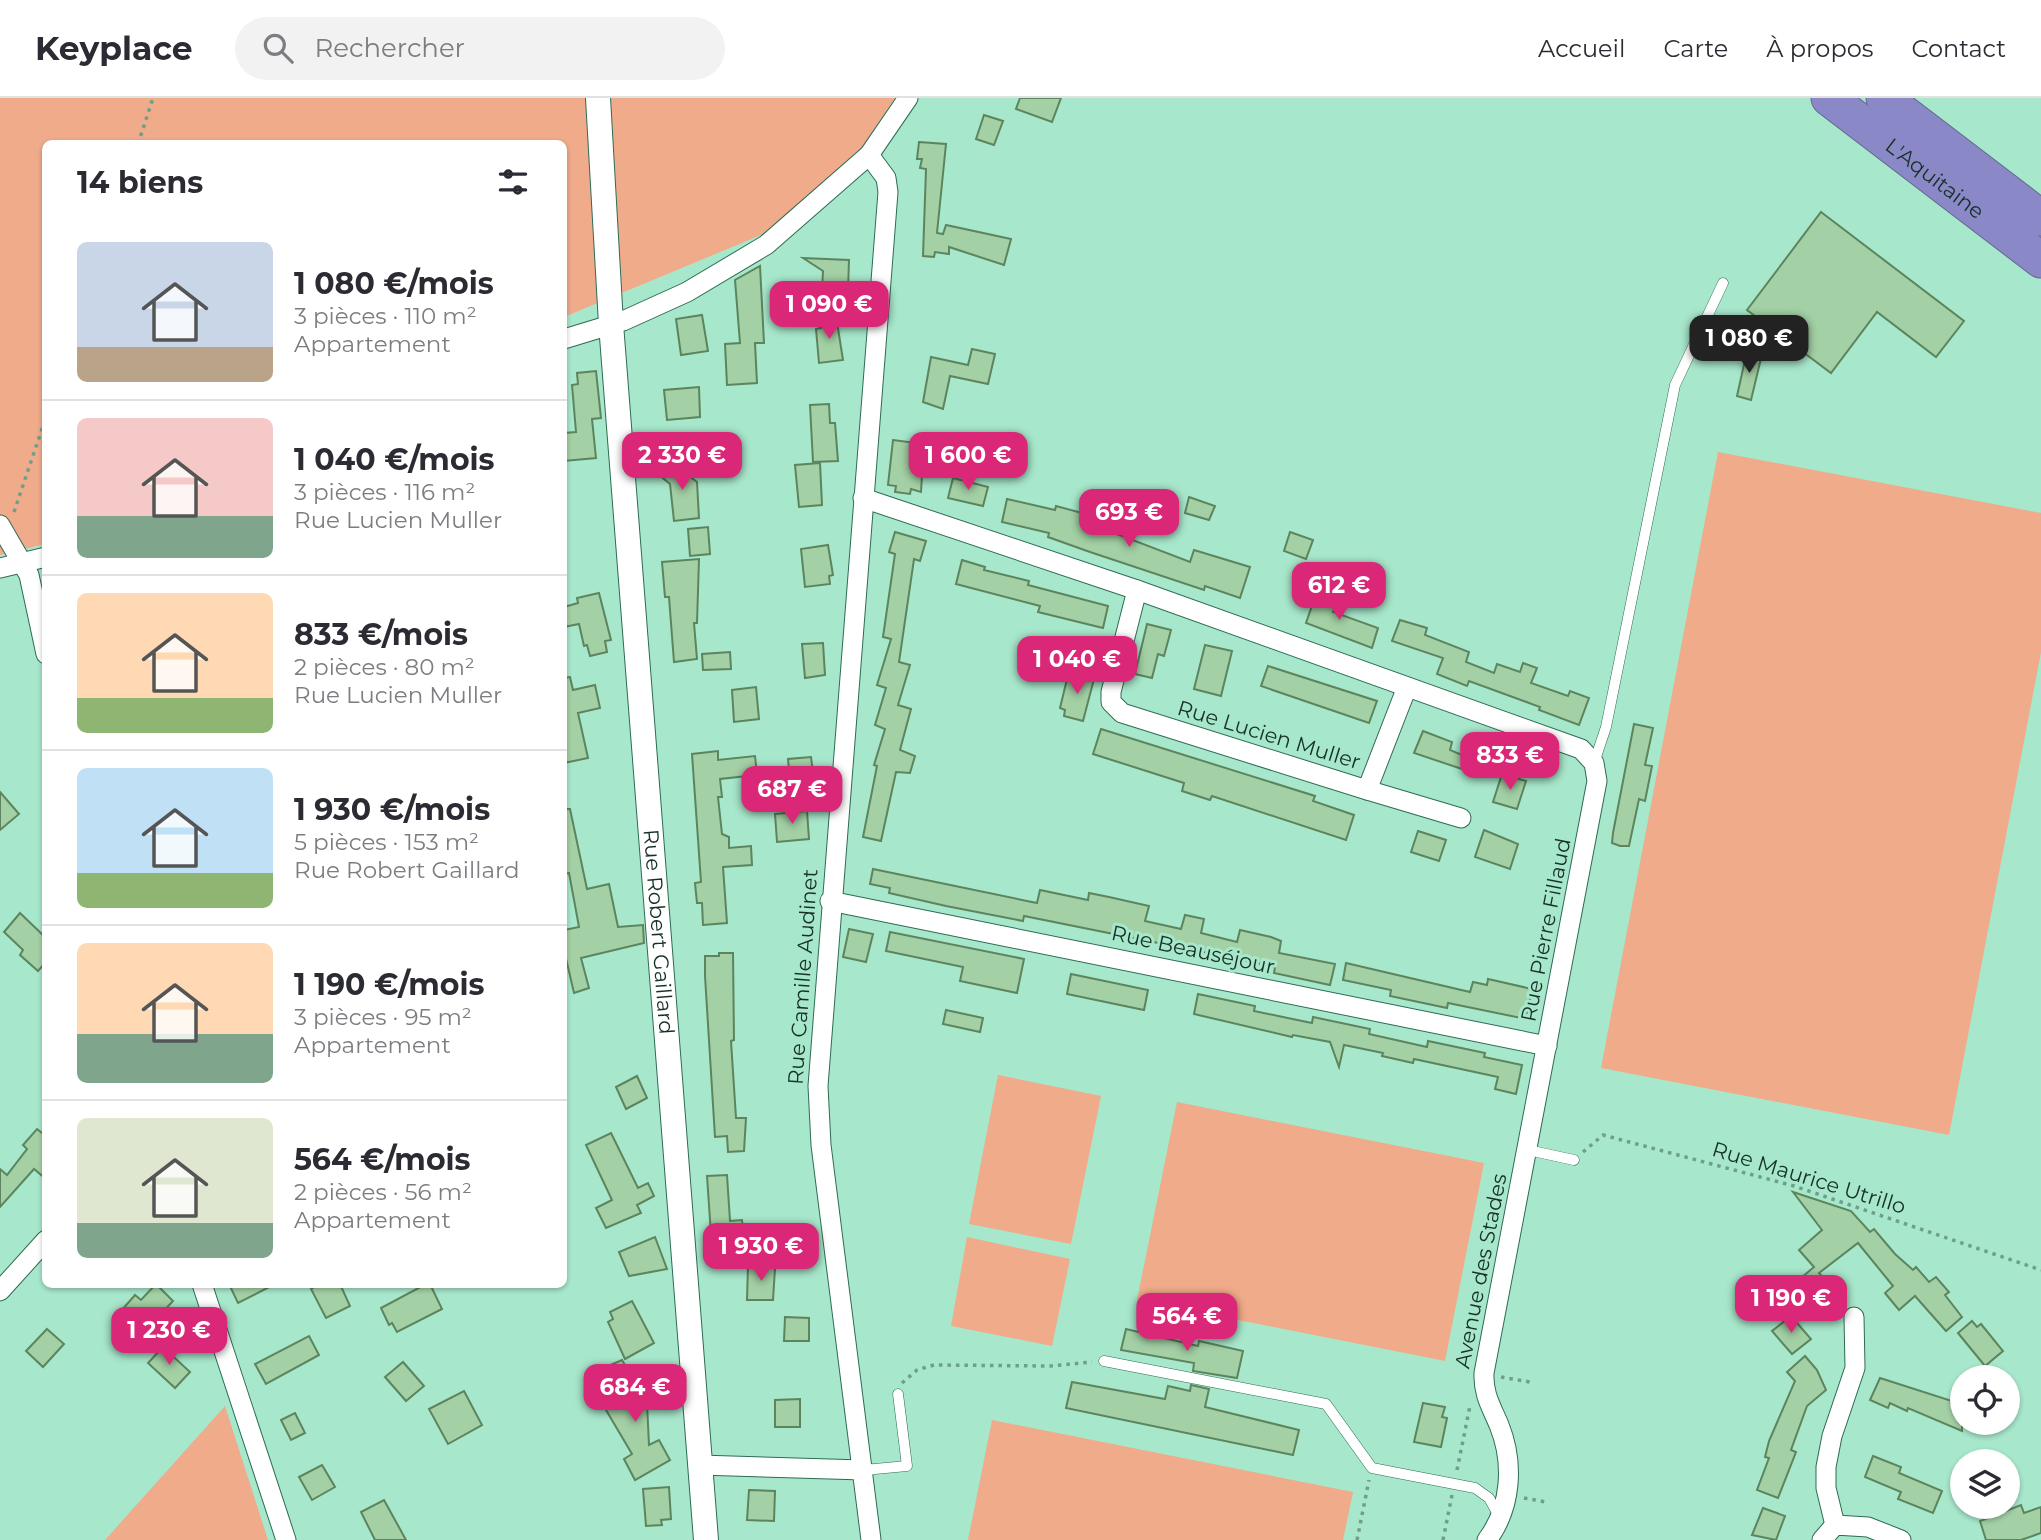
<!DOCTYPE html>
<html lang="fr">
<meta charset="utf-8">
<style>
:root{--surface:#fff;--page:#f2f2f3;--text:#2b2b33;--muted:#7c7c81;--line:#e1e1e2;--accent:#db2777}
body{margin:0;font-family:Montserrat,sans-serif;background:var(--page);color:var(--text);height:100vh;display:flex;flex-direction:column;font-size:26px;white-space:nowrap}
*{box-sizing:border-box;margin:0}
p{font-size:23px;color:var(--muted)}
.icon{flex:none;width:38px;height:38px;fill:none;stroke:currentColor;stroke-width:2;stroke-linecap:round;stroke-linejoin:round}
.map{position:relative;flex:1;overflow:hidden}
.drawer{position:absolute;left:42px;top:42px;width:525px;height:1148px;display:flex;flex-direction:column;background:var(--surface);border-radius:10px;box-shadow:0 2px 5px #0004}
.drawer>*{flex:none}
.fabs{position:absolute;left:1950px;top:1267px;display:grid;gap:14px}
.fabs a{display:grid;place-items:center;width:70px;height:70px;border-radius:50%;background:var(--surface);box-shadow:0 2px 5px #0004;font-size:35px}
.price{position:absolute;translate:-50% -60px;padding:0 16px;border-radius:14px;background:var(--accent);color:#fff;font-size:23px;line-height:46px;filter:drop-shadow(0 2px 4px #0008)}
.price::after{content:'';position:absolute;left:50%;top:42px;width:21px;height:16px;margin-left:-10px;background:inherit;clip-path:polygon(0 0,100% 0,50% 100%)}
.price.current{background:#222;color:#fff}
ul{padding:0;list-style:none}
li{display:flex;align-items:center;gap:21px;height:175px;padding:0 35px}
li+li{border-top:2px solid var(--line)}
li span{display:grid;place-items:center;flex:none;width:196px;height:140px;border-radius:10px;color:#555}
li>.icon{margin-inline-start:auto}
span .icon{width:84px;height:84px;fill:#fffc;stroke-width:1}
li b{font-size:30px}
h2{display:flex;justify-content:space-between;align-items:center;height:84px;padding:0 35px;font-size:30px}
header{display:flex;align-items:center;gap:42px;box-sizing:border-box;height:98px;padding:0 35px;background:var(--surface);border-bottom:2px solid var(--line)}
header strong{font-size:33px}
nav{display:flex;gap:38px;margin-inline-start:auto;font-size:24px}
.search{width:490px;height:63px;background:var(--page);display:flex;align-items:center;gap:18px;box-sizing:border-box;padding:0 24px;border-radius:38px;color:var(--muted);font-size:26px}
.map>svg:first-child{display:block}
.green{fill:#f0ab8b}
.building{fill:#a3d0a5;stroke:#5c855e;stroke-width:2}
.lines{fill:none;stroke-linecap:round;stroke-linejoin:round}
.service-casing{stroke:#2d6c54;stroke-width:11}
.minor-casing{stroke:#2d6c54;stroke-width:21}
.tertiary-casing{stroke:#2d6c54;stroke-width:26}
.motorway-casing{stroke:#626a8f;stroke-width:37}
.path{stroke:#6e9f89;stroke-width:3.5;stroke-dasharray:3.5 5;stroke-linecap:butt}
.service{stroke:#fff;stroke-width:10}
.minor{stroke:#fff;stroke-width:19}
.tertiary{stroke:#fff;stroke-width:24}
.motorway{stroke:#8b88c7;stroke-width:35}
.labels{text-anchor:middle;stroke-width:6;stroke-linejoin:round;paint-order:stroke}
.street-label{font-size:21px;fill:#173126;stroke:#a7e7cb}
</style>
<header>
<strong>Keyplace</strong>
<div class="search"><svg class="icon" aria-label="search" viewBox="0 0 24 24"><circle cx="10" cy="10" r="6"/><path d="M15 15l6 6"/></svg>Rechercher</div>
<nav><a>Accueil</a><a>Carte</a><a>À propos</a><a>Contact</a></nav>
</header>
<div class="map">
<svg width="2041" height="1442" viewBox="0 0 2041 1442">
<rect width="100%" height="100%" fill="#a7e7cb"/>
<!-- green -->
<g class="green">
<path d="M0,0H895L857,57L761,137L564,219V46H46L45,446L0,457Z"/>
<path d="M1718,354L2041,415V554L1949,1037L1601,970Z"/>
<path d="M998,977L1101,998L1071,1146L969,1126Z"/>
<path d="M1177,1004L1484,1065L1445,1263L1137,1202Z"/>
<path d="M967,1139L1070,1161L1052,1248L951,1228Z"/>
<path d="M225,1308L268,1442H105Z"/>
<path d="M992,1322L1353,1394L1343,1442H968Z"/>
</g>
<!-- building -->
<g class="building">
<path d="M1020,0H1061L1052,24L1016,11Z"/>
<path d="M984,17L1003,23L994,47L976,41Z"/>
<path d="M919,44L946,46L937,135L943,136L946,127L1011,141L1004,167L949,149V156L935,154L934,159L923,158L926,71L920,70L922,61H917Z"/>
<path d="M1821,114L1964,223L1936,259L1877,214L1831,275L1747,212Z"/>
<path d="M803,160L849,162L848,193L822,192L823,173Z"/>
<path d="M760,168L764,245H755L757,285L727,287L725,246L740,245L735,182Z"/>
<path d="M702,217L708,253L681,257L676,221Z"/>
<path d="M836,218L843,262L819,265L816,231L821,230V220Z"/>
<path d="M972,251L995,256L988,286L950,278L943,311L923,304L931,259L968,267Z"/>
<path d="M1747,253L1762,256L1751,302L1737,298Z"/>
<path d="M596,273L601,320L592,321L596,360L564,363V335L576,334L572,287L578,286L577,275Z"/>
<path d="M699,289L700,319L667,322L664,292Z"/>
<path d="M829,306L830,325H835L838,363L813,364L810,307Z"/>
<path d="M712,341L715,344L717,365L691,367L689,343Z"/>
<path d="M893,342L924,346L921,394L911,391L910,396L895,394L896,388L888,387Z"/>
<path d="M668,362L697,384L699,420L674,423L670,386L658,376Z"/>
<path d="M820,365L822,407L799,409L795,367Z"/>
<path d="M953,380L988,389L983,408L948,400Z"/>
<path d="M1189,399L1215,408L1209,422L1185,415Z"/>
<path d="M1007,401L1055,412L1056,408L1082,415L1080,422L1190,464L1194,452L1250,469L1240,500L1205,488L1204,492L1090,454L1048,439L1049,435L1002,424Z"/>
<path d="M708,429L710,456L690,458L688,431Z"/>
<path d="M895,434L926,443L920,463L914,461L899,564L910,567L898,607L911,611L900,652L915,658L910,675L896,674L881,743L863,739L877,668L874,667L885,631L875,627L886,590L877,587L891,541L883,539L895,456L889,454Z"/>
<path d="M1290,434L1313,442L1306,461L1284,453Z"/>
<path d="M828,447L833,477L829,478L830,486L805,489L801,451Z"/>
<path d="M699,461L697,525H694L697,561L674,564L669,499H665L662,464Z"/>
<path d="M962,462L985,469L984,472L1029,483L1028,487L1108,508L1103,530L1038,514L1040,508L956,486Z"/>
<path d="M1317,493L1338,501L1333,514L1378,530L1372,550L1306,525Z"/>
<path d="M599,495L611,542L605,543L607,554L590,558L587,547L584,548L579,526L564,529V509L578,505L577,500Z"/>
<path d="M1400,522L1427,530L1425,537L1469,554L1466,564L1494,575L1497,566L1520,574L1523,565L1537,570L1531,585L1568,598L1570,593L1589,600L1579,627L1539,612L1540,609L1469,583L1467,588L1437,576L1443,560L1392,543Z"/>
<path d="M1147,526L1171,532L1164,558L1158,556L1152,580L1135,576Z"/>
<path d="M823,545L825,577L805,580L802,546Z"/>
<path d="M1205,547L1232,553L1221,598L1194,591Z"/>
<path d="M730,554L731,571L703,572L702,556Z"/>
<path d="M1268,568L1377,603L1369,625L1261,588Z"/>
<path d="M1069,573L1094,581L1083,623L1064,618L1065,612L1060,610Z"/>
<path d="M570,579L573,592L595,587L600,610L578,615L588,660L564,665V580Z"/>
<path d="M756,589L759,621L734,624L732,592Z"/>
<path d="M1634,626L1653,630L1645,667L1652,668L1645,703L1639,701L1629,748H1620L1612,745L1613,735Z"/>
<path d="M1101,631L1315,698L1313,703L1354,717L1346,742L1212,698L1210,702L1182,693L1184,685L1093,656Z"/>
<path d="M1423,633L1452,644L1450,652L1481,665L1477,676L1414,655Z"/>
<path d="M718,653V662L755,658L757,677L720,681L722,699H718L722,736L729,739V750L751,748L752,767L723,769L727,825L703,827L702,805H697L695,785L701,784L692,656Z"/>
<path d="M811,659L815,690L791,692L788,661Z"/>
<path d="M1502,676L1526,683L1517,711L1493,704Z"/>
<path d="M0,694L19,716L0,732Z"/>
<path d="M564,711H570L587,791L609,786L618,829L643,827L644,845L581,860L589,890L574,895L564,852V832L579,829L569,775L564,776Z"/>
<path d="M807,713L809,741L777,744L775,716Z"/>
<path d="M1484,732L1518,746L1510,771L1475,759Z"/>
<path d="M1418,733L1446,742L1439,763L1411,754Z"/>
<path d="M873,771L1037,805L1040,792L1088,802L1089,795L1109,799L1149,808L1145,823L1181,831L1185,817L1204,821L1201,835L1237,844L1240,832L1271,839L1281,843L1279,855L1335,866L1330,887L1274,875L1275,869L1218,857L1024,818L1023,823L946,808L889,795L890,790L870,786Z"/>
<path d="M20,815L46,840V864L38,873L20,857L23,852L4,834Z"/>
<path d="M849,831L873,836L866,864L843,859Z"/>
<path d="M890,834L1024,861L1017,895L960,883L963,869L886,853Z"/>
<path d="M719,855H733L734,942L731,943L736,1020H746L744,1053L728,1054L727,1038L715,1039L705,878V858H719Z"/>
<path d="M1346,865L1470,894L1473,884L1487,887L1488,881L1532,891L1526,921L1448,905L1447,910L1390,898L1391,892L1343,882Z"/>
<path d="M1071,876L1148,892L1144,912L1067,896Z"/>
<path d="M1198,896L1255,908L1254,913L1312,925L1313,919L1370,931L1369,936L1427,949L1428,943L1485,955L1484,959L1522,967L1516,996L1495,991L1498,979L1414,961L1413,965L1382,958L1383,955L1344,947L1339,969L1330,944L1293,937L1292,939L1194,916Z"/>
<path d="M946,912L983,920L980,934L943,926Z"/>
<path d="M637,978L647,1000L626,1011L616,989Z"/>
<path d="M37,1031L46,1038V1081L34,1071L0,1109V1071L7,1077L27,1051L23,1047Z"/>
<path d="M611,1035L638,1090L648,1085L654,1098L637,1107L641,1115L606,1130L596,1110L612,1102L586,1047Z"/>
<path d="M727,1077L730,1123L742,1122L745,1149L712,1151L707,1078Z"/>
<path d="M1793,1094L1851,1113L1870,1134L1874,1131L1895,1156L1913,1172L1916,1169L1929,1184L1936,1179L1949,1194L1945,1197L1962,1219L1946,1233L1915,1198L1899,1212L1885,1195L1893,1188L1858,1145L1819,1175L1832,1189L1807,1210L1789,1190L1814,1169L1799,1152L1822,1132Z"/>
<path d="M655,1139L667,1171L629,1178L619,1154Z"/>
<path d="M748,1168L775,1170L773,1202H747Z"/>
<path d="M156,1186L173,1203L137,1242L114,1221L135,1197L141,1202Z"/>
<path d="M229,1186H275L238,1205Z"/>
<path d="M320,1186H340L350,1208L326,1220L311,1191Z"/>
<path d="M426,1186H430L442,1211L397,1234L392,1225L389,1227L381,1210Z"/>
<path d="M632,1203L654,1245L625,1261L608,1224L613,1221L610,1214Z"/>
<path d="M1791,1218L1811,1241L1792,1256L1772,1233Z"/>
<path d="M785,1219L809,1220V1243H784Z"/>
<path d="M1972,1223L1977,1229L1981,1226L2003,1253L1985,1268L1958,1235Z"/>
<path d="M47,1231L64,1246L43,1269L26,1253Z"/>
<path d="M1126,1231L1198,1248L1199,1243L1243,1253L1237,1280L1193,1273L1194,1265L1121,1252Z"/>
<path d="M309,1238L319,1257L266,1286L255,1266Z"/>
<path d="M163,1249L190,1274L175,1290L148,1265Z"/>
<path d="M1805,1258L1817,1272L1826,1292L1807,1308L1791,1352L1796,1354L1778,1400L1757,1392L1769,1360L1765,1359L1769,1343L1795,1283L1787,1274Z"/>
<path d="M622,1262L636,1286L646,1285L649,1347L659,1342L670,1362L635,1382L624,1361L632,1356L606,1312L623,1301L625,1297L608,1268Z"/>
<path d="M403,1264L424,1288L406,1303L385,1279Z"/>
<path d="M1880,1280L1952,1303L1951,1305L1962,1310V1333L1908,1310L1907,1313L1890,1305L1888,1310L1870,1302Z"/>
<path d="M1072,1284L1165,1301L1168,1288L1190,1293L1191,1287L1209,1291L1205,1309L1299,1332L1293,1357L1066,1310Z"/>
<path d="M464,1293L482,1327L448,1346L429,1311Z"/>
<path d="M800,1301V1329H775V1302Z"/>
<path d="M1423,1305L1445,1309L1442,1319L1447,1320L1441,1349L1414,1344Z"/>
<path d="M295,1315L305,1335L291,1342L281,1322Z"/>
<path d="M1873,1358L1901,1369L1899,1375L1942,1393L1933,1415L1898,1401L1901,1394L1865,1379Z"/>
<path d="M322,1367L335,1389L312,1402L299,1379Z"/>
<path d="M669,1389L671,1421L661,1422L662,1427L646,1428L643,1391Z"/>
<path d="M749,1392L775,1393L774,1423L747,1422Z"/>
<path d="M384,1402L406,1442H375L361,1414Z"/>
<path d="M2021,1407L2024,1415L2041,1409V1435L2021,1442H1986L1980,1423Z"/>
<path d="M1763,1410L1785,1418L1776,1442L1752,1437Z"/>
</g>
<g class="lines">
<defs>
<g id="service">
<path d="M1594,665L1606,629L1675,287L1723,185"/>
<path d="M1528,1052L1574,1062"/>
<path d="M1104,1263L1326,1306L1372,1370L1475,1390L1489,1400L1499,1418"/>
<path d="M864,1372L907,1368L898,1296"/>
</g>
<g id="minor">
<path d="M869,57L886,80L888,94L818,988L821,1047L871,1442"/>
<path d="M564,241L623,223L687,194L766,147L869,57L908,0"/>
<path d="M863,400L1137,492L1581,651L1594,665L1597,683L1484,1275C1483,1296 1491,1308 1499,1327C1514,1364 1512,1409 1487,1442"/>
<path d="M0,427L29,477L46,556"/>
<path d="M0,470L46,459"/>
<path d="M1137,492L1111,594V604L1122,615L1367,692L1407,589"/>
<path d="M1367,692L1461,720"/>
<path d="M830,803L1547,948"/>
<path d="M202,1186L286,1442"/>
<path d="M0,1193L46,1142"/>
<path d="M699,1367L864,1372"/>
<path d="M1835,1427L1826,1390V1369L1832,1338L1855,1270L1854,1219"/>
<path d="M1822,1442L1835,1427L1868,1429L1901,1442"/>
</g>
<g id="tertiary">
<path id="s1" d="M598,0L611,226L706,1442"/>
</g>
<g id="motorway">
<path id="s2" d="M1829,0L2041,162"/>
<path d="M1884,0L2041,120"/>
</g>
</defs>
<!-- service casing -->
<use href="#service" class="service-casing"/>
<!-- minor casing -->
<use href="#minor" class="minor-casing"/>
<!-- tertiary casing -->
<use href="#tertiary" class="tertiary-casing"/>
<!-- motorway casing -->
<use href="#motorway" class="motorway-casing"/>
<!-- path -->
<g class="path">
<path d="M138,46L153,0"/>
<path d="M14,414L46,319"/>
<path d="M1583,1054L1603,1037L1794,1088L2041,1172"/>
<path d="M1501,1279L1530,1284"/>
<path d="M902,1285L917,1272L934,1267L1050,1268L1092,1264"/>
<path d="M1457,1372L1470,1308"/>
<path d="M1524,1400L1546,1404"/>
<path d="M1357,1442L1369,1382"/>
<path d="M1443,1442L1452,1397"/>
</g>
<!-- service -->
<use href="#service" class="service"/>
<!-- minor -->
<use href="#minor" class="minor"/>
<!-- tertiary -->
<use href="#tertiary" class="tertiary"/>
<!-- motorway -->
<use href="#motorway" class="motorway"/>
</g>
<g class="labels">
<!-- street labels -->
<g class="street-label">
<text dy="7" stroke="none"><textPath href="#s2" startOffset="133">L'Aquitaine</textPath></text>
<text transform="translate(1269 637) rotate(17)" y="7">Rue Lucien Muller</text>
<text transform="translate(1546 832) rotate(-79)" y="7">Rue Pierre Fillaud</text>
<text dy="7" stroke="none"><textPath href="#s1" startOffset="836">Rue Robert Gaillard</textPath></text>
<text transform="translate(1193 852) rotate(12)" y="7">Rue Beauséjour</text>
<text transform="translate(803 879) rotate(-86)" y="7">Rue Camille Audinet</text>
<text transform="translate(1809 1080) rotate(17)" y="7">Rue Maurice Utrillo</text>
<text transform="translate(1481 1173) rotate(-79)" y="7">Avenue des Stades</text>
</g>
</g>
</svg>
<div class="fabs">
<a><svg class="icon" aria-label="locate" viewBox="0 0 24 24"><circle cx="12" cy="12" r="6"/><path d="M12 2v4M12 18v4M2 12h4M18 12h4"/></svg></a>
<a><svg class="icon" aria-label="layers" viewBox="0 0 24 24"><path d="M12 4l9 5-9 5-9-5zM3 14l9 5 9-5"/></svg></a>
</div>
<b class="price" style="left:829px;top:243px">1 090 €</b>
<b class="price current" style="left:1749px;top:277px">1 080 €</b>
<b class="price" style="left:682px;top:394px">2 330 €</b>
<b class="price" style="left:968px;top:394px">1 600 €</b>
<b class="price" style="left:1129px;top:451px">693 €</b>
<b class="price" style="left:1339px;top:524px">612 €</b>
<b class="price" style="left:1077px;top:598px">1 040 €</b>
<b class="price" style="left:1510px;top:694px">833 €</b>
<b class="price" style="left:792px;top:728px">687 €</b>
<b class="price" style="left:761px;top:1185px">1 930 €</b>
<b class="price" style="left:1791px;top:1237px">1 190 €</b>
<b class="price" style="left:1187px;top:1255px">564 €</b>
<b class="price" style="left:169px;top:1269px">1 230 €</b>
<b class="price" style="left:635px;top:1326px">684 €</b>
<section class="drawer">
<h2>14 biens<svg class="icon" aria-label="filters" viewBox="0 0 24 24"><path d="M4 7h16M4 17h16"/><circle cx="9" cy="7" r="2"/><circle cx="15" cy="17" r="2"/></svg></h2>
<ul>
<li><span style="background:linear-gradient(#c9d6e8 75%,#b9a48a 0)"><svg class="icon" aria-label="home" viewBox="0 0 24 24"><path d="M3 11l9-7 9 7M6 9v11h12V9"/></svg></span><div><b>1 080 €/mois</b><p>3 pièces · 110 m²</p><p>Appartement</p></div></li>
<li><span style="background:linear-gradient(#f6c9c9 70%,#7fa58c 0)"><svg class="icon" aria-label="home" viewBox="0 0 24 24"><path d="M3 11l9-7 9 7M6 9v11h12V9"/></svg></span><div><b>1 040 €/mois</b><p>3 pièces · 116 m²</p><p>Rue Lucien Muller</p></div></li>
<li><span style="background:linear-gradient(#ffd9b3 75%,#8fb573 0)"><svg class="icon" aria-label="home" viewBox="0 0 24 24"><path d="M3 11l9-7 9 7M6 9v11h12V9"/></svg></span><div><b>833 €/mois</b><p>2 pièces · 80 m²</p><p>Rue Lucien Muller</p></div></li>
<li><span style="background:linear-gradient(#bfe0f5 75%,#8fb573 0)"><svg class="icon" aria-label="home" viewBox="0 0 24 24"><path d="M3 11l9-7 9 7M6 9v11h12V9"/></svg></span><div><b>1 930 €/mois</b><p>5 pièces · 153 m²</p><p>Rue Robert Gaillard</p></div></li>
<li><span style="background:linear-gradient(#ffd9b3 65%,#7fa58c 0)"><svg class="icon" aria-label="home" viewBox="0 0 24 24"><path d="M3 11l9-7 9 7M6 9v11h12V9"/></svg></span><div><b>1 190 €/mois</b><p>3 pièces · 95 m²</p><p>Appartement</p></div></li>
<li><span style="background:linear-gradient(#dfe7d0 75%,#7fa58c 0)"><svg class="icon" aria-label="home" viewBox="0 0 24 24"><path d="M3 11l9-7 9 7M6 9v11h12V9"/></svg></span><div><b>564 €/mois</b><p>2 pièces · 56 m²</p><p>Appartement</p></div></li>
</ul>
</section>
</div>
